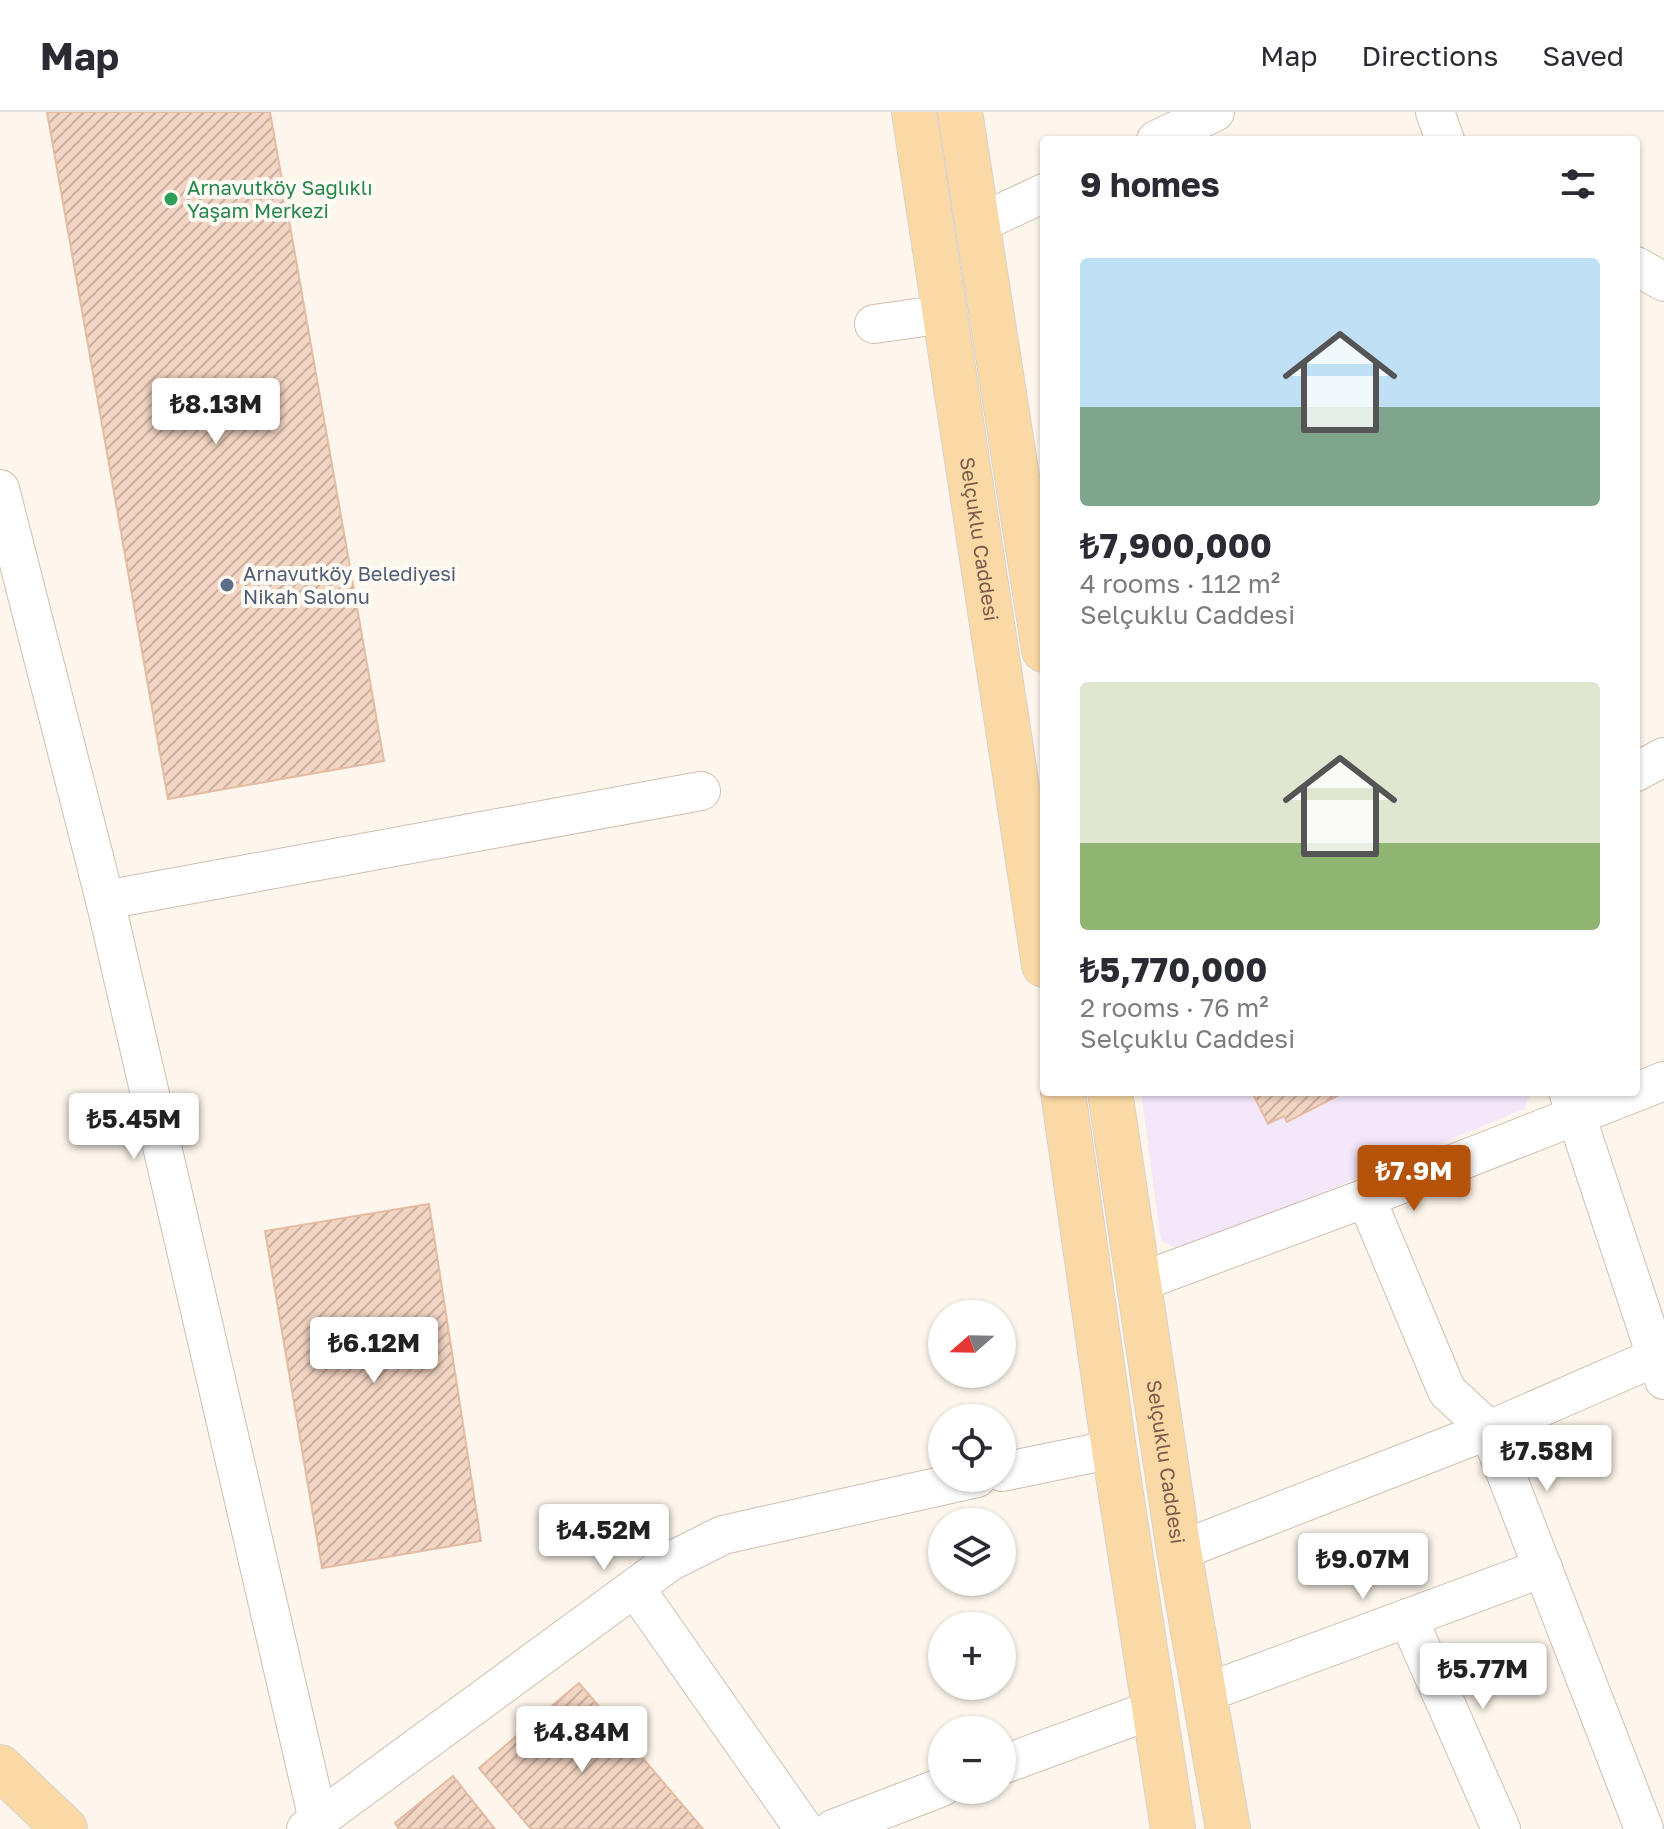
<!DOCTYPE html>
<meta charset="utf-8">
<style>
:root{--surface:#fff;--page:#f2f2f3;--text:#2b2b33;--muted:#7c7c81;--line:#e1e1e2;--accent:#b45309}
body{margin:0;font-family:"Golos Text",sans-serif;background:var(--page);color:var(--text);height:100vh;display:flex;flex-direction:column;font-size:30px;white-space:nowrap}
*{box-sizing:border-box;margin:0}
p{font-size:26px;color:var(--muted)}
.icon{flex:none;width:44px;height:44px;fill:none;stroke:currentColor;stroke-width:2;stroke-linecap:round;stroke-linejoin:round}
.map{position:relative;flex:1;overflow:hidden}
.side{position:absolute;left:1040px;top:24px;width:600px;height:960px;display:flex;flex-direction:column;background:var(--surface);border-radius:8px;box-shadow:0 2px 6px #0004}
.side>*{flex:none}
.needle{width:52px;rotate:250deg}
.tools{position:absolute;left:928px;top:1188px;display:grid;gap:16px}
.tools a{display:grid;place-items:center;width:88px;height:88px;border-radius:50%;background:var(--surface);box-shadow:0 2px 6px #0004;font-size:40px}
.price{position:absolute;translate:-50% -68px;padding:0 18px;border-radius:8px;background:#fff;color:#222;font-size:26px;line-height:52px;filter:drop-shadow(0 2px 4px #0008)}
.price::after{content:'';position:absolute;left:50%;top:48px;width:24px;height:18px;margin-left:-12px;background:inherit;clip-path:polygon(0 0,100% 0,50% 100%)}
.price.selected{background:var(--accent);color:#fff}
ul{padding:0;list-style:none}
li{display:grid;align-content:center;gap:16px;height:424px;padding:0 40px}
li span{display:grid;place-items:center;height:248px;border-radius:8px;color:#555}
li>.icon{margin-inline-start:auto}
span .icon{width:144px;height:144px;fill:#fffc;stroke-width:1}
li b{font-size:34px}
h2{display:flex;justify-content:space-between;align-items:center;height:96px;padding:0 40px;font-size:34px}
header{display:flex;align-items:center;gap:48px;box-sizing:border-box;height:112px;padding:0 40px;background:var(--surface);border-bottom:2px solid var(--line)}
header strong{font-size:38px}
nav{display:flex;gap:44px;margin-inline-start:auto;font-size:28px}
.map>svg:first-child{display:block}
.education{fill:#f3e8fa}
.building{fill:url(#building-hatch);stroke:#e6bba3;stroke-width:2}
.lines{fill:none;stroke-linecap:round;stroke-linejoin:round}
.minor-casing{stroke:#d1beb0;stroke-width:40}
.major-casing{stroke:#dad1cd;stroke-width:46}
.minor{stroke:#fff;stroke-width:38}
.major{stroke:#fbd9a5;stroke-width:44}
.leisure-dot{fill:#2e9e5b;stroke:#fffaf3;stroke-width:3}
.service-dot{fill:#5c6f8a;stroke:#fffaf3;stroke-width:3}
.labels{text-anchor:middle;stroke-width:8;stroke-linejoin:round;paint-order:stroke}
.leisure-label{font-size:20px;fill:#27864d;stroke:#fffaf3;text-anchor:start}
.street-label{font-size:20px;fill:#7a5c4d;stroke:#fffaf3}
.service-label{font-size:20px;fill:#4e5e75;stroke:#fffaf3;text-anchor:start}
</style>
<header>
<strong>Map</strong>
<nav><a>Map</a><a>Directions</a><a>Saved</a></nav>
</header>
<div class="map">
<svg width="1664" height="1717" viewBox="0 0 1664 1717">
<defs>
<pattern id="building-hatch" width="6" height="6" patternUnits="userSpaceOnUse" patternTransform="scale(2)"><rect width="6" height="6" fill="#f3d5c3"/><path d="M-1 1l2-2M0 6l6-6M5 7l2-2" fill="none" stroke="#cab0a1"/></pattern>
</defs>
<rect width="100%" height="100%" fill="#fdf6ec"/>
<!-- education -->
<path class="education" d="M1141,980H1531L1524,997L1182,1139L1161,1129Z"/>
<!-- building -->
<g class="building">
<path d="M47,0H270L384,649L168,687Z"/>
<path d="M1252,980H1345L1287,1010L1284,1004L1268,1012Z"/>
<path d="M429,1092L481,1429L322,1456L265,1119Z"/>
<path d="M579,1571L703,1717H531L479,1656Z"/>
<path d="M453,1664L495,1717H399L395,1711Z"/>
</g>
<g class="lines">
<defs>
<g id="minor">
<path d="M1435,0L1445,28"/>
<path d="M1156,28L1215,0"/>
<path d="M978,112L1044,81"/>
<path d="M1636,154L1664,170"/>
<path d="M874,212L945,202"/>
<path d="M0,377L105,788L318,1708"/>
<path d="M1636,660L1664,645"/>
<path d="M105,788L701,679"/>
<path d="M1569,982L1664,1268"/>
<path d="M1366,1086L1447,1279L1489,1318L1644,1717"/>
<path d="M1140,1170L1366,1086L1664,969"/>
<path d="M1002,1360L1114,1337"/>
<path d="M1179,1439L1489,1318L1656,1245"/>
<path d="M635,1476L804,1717"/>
<path d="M1408,1506L1501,1717"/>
<path d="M1205,1581L1543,1456"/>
<path d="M1002,1653L1154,1597"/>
<path d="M306,1717L671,1449L723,1423L977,1366"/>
<path d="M833,1717L942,1675"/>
</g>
<g id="major">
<path id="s1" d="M914,0L1044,853"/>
<path d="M960,0L1044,538"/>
<path d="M1063,980L1114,1337L1173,1717"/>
<path id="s2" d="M1110,980L1179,1439L1228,1717"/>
<path d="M0,1655L65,1717"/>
</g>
</defs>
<!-- minor casing -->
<use href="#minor" class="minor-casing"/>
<!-- major casing -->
<use href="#major" class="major-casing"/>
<!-- minor -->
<use href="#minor" class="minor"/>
<!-- major -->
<use href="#major" class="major"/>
</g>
<!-- markers -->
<circle class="leisure-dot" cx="171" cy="87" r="8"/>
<circle class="service-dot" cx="227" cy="473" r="8"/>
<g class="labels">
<!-- leisure labels -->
<g class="leisure-label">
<text x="187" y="83">Arnavutköy Sağlıklı<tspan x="187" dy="23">Yaşam Merkezi</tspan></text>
</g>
<!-- street labels -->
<g class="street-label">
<text dy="7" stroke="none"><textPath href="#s1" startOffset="432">Selçuklu Caddesi</textPath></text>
<text dy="7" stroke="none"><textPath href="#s2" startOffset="374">Selçuklu Caddesi</textPath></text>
</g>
<!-- service labels -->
<g class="service-label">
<text x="243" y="469">Arnavutköy Belediyesi<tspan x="243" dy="23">Nikah Salonu</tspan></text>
</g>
</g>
</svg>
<div class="tools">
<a><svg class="needle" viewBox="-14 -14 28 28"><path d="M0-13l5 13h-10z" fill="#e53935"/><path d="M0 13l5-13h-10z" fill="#7c7c81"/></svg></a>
<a><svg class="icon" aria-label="locate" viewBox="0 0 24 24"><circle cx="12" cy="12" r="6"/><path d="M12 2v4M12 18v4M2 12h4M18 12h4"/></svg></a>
<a><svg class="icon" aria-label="layers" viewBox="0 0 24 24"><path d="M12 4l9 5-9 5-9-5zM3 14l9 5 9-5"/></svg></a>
<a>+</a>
<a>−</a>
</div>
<b class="price" style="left:216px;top:334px">₺8.13M</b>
<b class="price" style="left:134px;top:1049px">₺5.45M</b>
<b class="price selected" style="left:1414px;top:1101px">₺7.9M</b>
<b class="price" style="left:374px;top:1273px">₺6.12M</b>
<b class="price" style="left:1547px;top:1381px">₺7.58M</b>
<b class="price" style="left:604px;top:1460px">₺4.52M</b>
<b class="price" style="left:1363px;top:1489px">₺9.07M</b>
<b class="price" style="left:1483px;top:1599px">₺5.77M</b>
<b class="price" style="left:582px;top:1662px">₺4.84M</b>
<section class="side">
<h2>9 homes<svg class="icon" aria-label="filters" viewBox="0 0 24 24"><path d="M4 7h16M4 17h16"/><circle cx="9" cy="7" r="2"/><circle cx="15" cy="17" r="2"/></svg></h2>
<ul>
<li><span style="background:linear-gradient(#bfe0f5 60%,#7fa58c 0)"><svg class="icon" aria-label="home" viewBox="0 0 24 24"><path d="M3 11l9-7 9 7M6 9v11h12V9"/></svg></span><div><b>₺7,900,000</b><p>4 rooms · 112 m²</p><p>Selçuklu Caddesi</p></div></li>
<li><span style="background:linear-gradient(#dfe7d0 65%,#8fb573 0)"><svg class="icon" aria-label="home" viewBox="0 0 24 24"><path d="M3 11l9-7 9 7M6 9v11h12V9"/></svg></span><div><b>₺5,770,000</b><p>2 rooms · 76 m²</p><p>Selçuklu Caddesi</p></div></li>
</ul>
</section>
</div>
